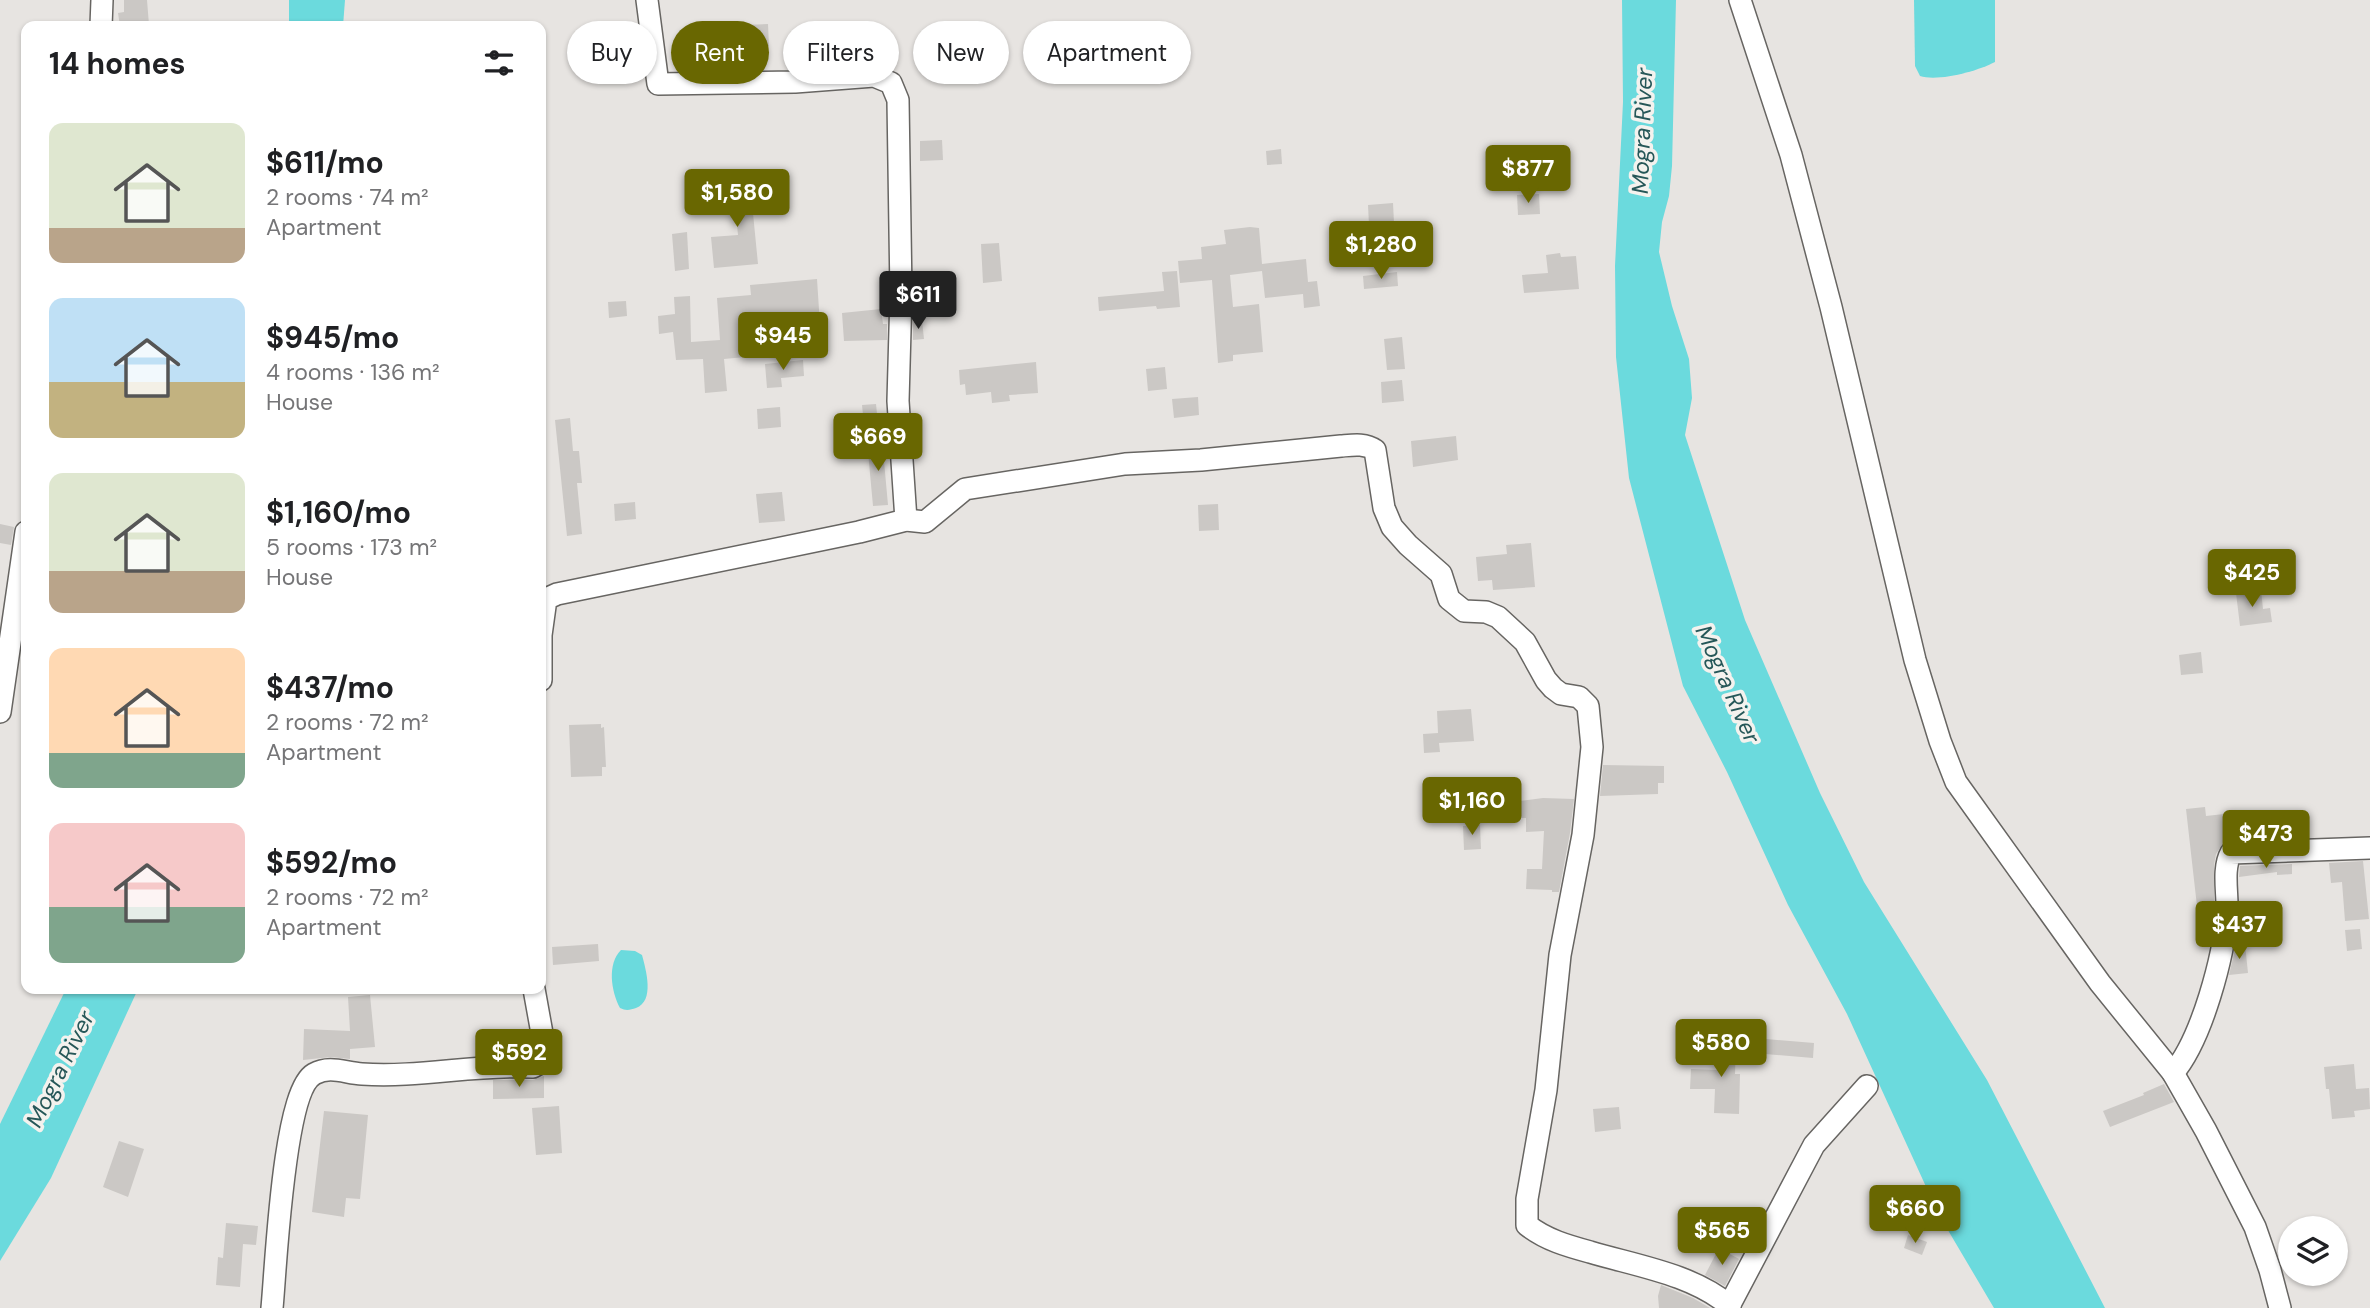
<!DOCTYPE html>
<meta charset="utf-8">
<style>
:root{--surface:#fff;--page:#f6f6f6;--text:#202124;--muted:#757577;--accent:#696701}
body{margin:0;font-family:"DM Sans",sans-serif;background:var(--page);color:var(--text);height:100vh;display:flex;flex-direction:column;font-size:26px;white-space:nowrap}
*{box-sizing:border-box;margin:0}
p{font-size:23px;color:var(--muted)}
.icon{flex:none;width:38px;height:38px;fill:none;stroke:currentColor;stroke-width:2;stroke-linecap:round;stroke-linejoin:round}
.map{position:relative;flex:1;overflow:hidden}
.side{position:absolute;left:21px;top:21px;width:525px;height:973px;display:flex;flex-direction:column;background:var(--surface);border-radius:14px;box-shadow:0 2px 5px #0004}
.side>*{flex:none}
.hud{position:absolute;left:567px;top:21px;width:665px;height:63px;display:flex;gap:14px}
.tools{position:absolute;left:2278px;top:1216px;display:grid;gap:14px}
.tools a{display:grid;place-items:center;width:70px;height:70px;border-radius:50%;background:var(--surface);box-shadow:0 2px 5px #0004;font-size:35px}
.price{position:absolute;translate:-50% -60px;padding:0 16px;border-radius:7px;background:var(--accent);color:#fff;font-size:23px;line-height:46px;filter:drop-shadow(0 2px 4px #0008)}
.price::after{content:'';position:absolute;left:50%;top:42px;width:21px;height:16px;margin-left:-10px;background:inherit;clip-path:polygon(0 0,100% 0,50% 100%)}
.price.current{background:#222;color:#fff}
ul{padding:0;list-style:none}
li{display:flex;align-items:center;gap:21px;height:175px;padding:0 28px}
li span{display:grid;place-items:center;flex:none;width:196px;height:140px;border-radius:14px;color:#555}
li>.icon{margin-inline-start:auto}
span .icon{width:84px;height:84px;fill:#fffc;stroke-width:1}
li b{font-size:30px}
h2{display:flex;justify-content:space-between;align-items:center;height:84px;padding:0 28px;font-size:30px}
.chip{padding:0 24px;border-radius:32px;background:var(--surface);box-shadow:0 2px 5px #0004;font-size:24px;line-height:63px}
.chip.current{background:var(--accent);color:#fff}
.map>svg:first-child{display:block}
.water{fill:#6bdadd}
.building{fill:#cbc8c5}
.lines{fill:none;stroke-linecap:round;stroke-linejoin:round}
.minor-casing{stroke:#676562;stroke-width:24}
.minor{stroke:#fff;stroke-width:21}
.labels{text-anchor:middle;stroke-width:7;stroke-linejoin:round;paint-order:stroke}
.water-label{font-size:23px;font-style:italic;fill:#265758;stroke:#f4f2ee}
</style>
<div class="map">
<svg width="2370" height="1308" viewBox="0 0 2370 1308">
<rect width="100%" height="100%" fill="#e7e4e1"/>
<!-- water -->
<g class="water">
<path d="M289,0H345L343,26H289Z"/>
<path d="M1622,0H1676L1672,166L1669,196L1662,222L1659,252L1672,306L1689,359L1692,398L1685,435L1745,620L1820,793L1864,882L1987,1080L2105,1308H1994L1939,1215L1847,1014L1788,905L1727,772L1683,686L1629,478L1616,357L1615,266L1623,102Z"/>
<path d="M1914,0H1995V62C1978,71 1938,82 1920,76L1915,66Z"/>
<path d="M621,950L635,951L642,955C646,970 655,1001 636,1008C630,1010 626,1011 620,1008C611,991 607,964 621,950Z"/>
<path d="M66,989H138L51,1178L0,1261V1124Z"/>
</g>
<!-- building -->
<g class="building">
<path d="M124,0H147L149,25L120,26L118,13L124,12Z"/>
<path d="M768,24L769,46L742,47L741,25Z"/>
<path d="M942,140L943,160L920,161V141Z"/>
<path d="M1281,149L1282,164L1267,165L1266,151Z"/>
<path d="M750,183L758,264L714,268L711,237L738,235L735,205L718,206L716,187Z"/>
<path d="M1539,194L1540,214L1518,215L1517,195Z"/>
<path d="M1393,203L1394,223L1369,225L1368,205Z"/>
<path d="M1250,227L1259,228L1262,264L1306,259L1308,282L1317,281L1320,306L1304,308L1303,294L1265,298L1262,271L1230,275L1233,307L1259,304L1263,352L1233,355V361L1218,363L1212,280L1180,283L1178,261L1202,259L1201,247L1226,244L1224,230Z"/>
<path d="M687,232L689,269L675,271L672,234Z"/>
<path d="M999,243L1002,281L983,283L981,244Z"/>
<path d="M1560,253L1561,257L1576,256L1579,289L1524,293L1522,275L1548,273L1546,255Z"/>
<path d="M1177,271L1180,307L1157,309L1156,306L1099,311L1098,297L1164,291L1162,272Z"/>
<path d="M1397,272L1398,286L1364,289L1363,276Z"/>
<path d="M817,279L820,325L809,326V334L795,335L794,332L754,336L756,356L724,359L727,391L705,393L703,359L676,360L673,332L659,334L658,316L675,314L674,297L690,296L691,342L720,340L717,298L751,295L750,285Z"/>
<path d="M626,301L627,316L609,318L608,302Z"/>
<path d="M881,309L883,324H887V340L844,341L842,313Z"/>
<path d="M922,321L924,339L913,340V322Z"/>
<path d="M1402,337L1405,369L1387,370L1384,339Z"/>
<path d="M803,360L804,376L781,378L782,387L767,388L765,364Z"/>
<path d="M1036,362L1038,393L1009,395L1010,401L992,403L991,392L966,395L965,384L960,385L959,370Z"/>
<path d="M1165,367L1167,389L1148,391L1146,369Z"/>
<path d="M1402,380L1404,401L1382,403L1381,382Z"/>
<path d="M1198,397L1199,415L1174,418L1172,399Z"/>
<path d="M876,404L878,423L864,425L862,405Z"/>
<path d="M780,407L781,427L758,429L757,409Z"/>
<path d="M570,418L573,451H579L582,483H577L582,534L567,536L555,420Z"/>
<path d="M1456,436L1458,460L1413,467L1411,441Z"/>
<path d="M882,439L888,505L873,506L867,441Z"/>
<path d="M782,492L785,521L759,523L756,494Z"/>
<path d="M635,502L636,519L615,521L614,504Z"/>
<path d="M1218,504L1219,530L1199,531L1198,505Z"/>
<path d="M0,524L14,527L11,545L0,543Z"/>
<path d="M1531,543L1535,587L1493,590L1492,580L1478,581L1476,557L1507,554L1506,545Z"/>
<path d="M2261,590L2263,609L2270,608L2272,622L2240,626L2236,593Z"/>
<path d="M2201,652L2203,673L2181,675L2179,655Z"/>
<path d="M1471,709L1474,741L1439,743L1440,752L1424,753L1423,734L1438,733L1437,711Z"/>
<path d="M601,724V728L604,727L606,767H602V776L571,777L569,725Z"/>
<path d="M1603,765L1664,766V783H1658V794L1600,796Z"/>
<path d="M1543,798L1574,799L1570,833L1559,892H1552V890L1526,889L1527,869H1542L1544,831L1526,832V818H1521L1520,801Z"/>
<path d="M2205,807L2206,816L2251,811L2252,822L2274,819L2276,835L2289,834V838L2231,840L2223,843L2216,854L2214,865V911L2210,940L2198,941L2199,924L2186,809Z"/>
<path d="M1480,825L1481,849L1464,850L1463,826Z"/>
<path d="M2363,861L2369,919L2345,921L2342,882L2331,883L2329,863Z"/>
<path d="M2292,864V874L2277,875V872L2239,877L2240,866Z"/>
<path d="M2360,929L2362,949L2347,951L2345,930Z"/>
<path d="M598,944L599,961L553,965L552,947Z"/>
<path d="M2245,944L2248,973L2229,975L2236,945Z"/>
<path d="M370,995L375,1047L350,1049V1059L331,1057L303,1060L304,1029L350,1031L348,997Z"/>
<path d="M1719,1038L1736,1039L1735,1074H1740L1739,1114L1714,1113L1715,1089H1690L1691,1069L1718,1070Z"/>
<path d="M1766,1039L1814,1043L1813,1058L1765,1054Z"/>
<path d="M2354,1064L2356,1089L2369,1088L2370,1109L2354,1111L2355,1117L2332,1119L2329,1089H2326L2324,1067Z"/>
<path d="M544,1076V1098L493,1099V1080H533Z"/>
<path d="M2164,1084L2174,1102L2110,1127L2103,1111L2144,1095L2143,1093Z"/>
<path d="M559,1106L562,1153L536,1155L532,1108Z"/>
<path d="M1619,1107L1621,1129L1595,1132L1593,1109Z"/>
<path d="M324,1111L368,1115L360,1199L346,1198L344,1217L312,1212Z"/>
<path d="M119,1141L144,1149L128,1197L103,1187Z"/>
<path d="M226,1223L258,1226L256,1245L243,1244L240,1287L216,1285L218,1257L223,1258Z"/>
<path d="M1908,1235L1927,1242L1922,1255L1904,1248Z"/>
<path d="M1719,1248L1739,1259L1725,1286L1705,1275Z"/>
<path d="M1661,1285L1693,1298L1710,1308H1659L1658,1296Z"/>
</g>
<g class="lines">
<defs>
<g id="minor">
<path d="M647,0L658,84L795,82L874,76L891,83L898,100L901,294L898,401L906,520"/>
<path d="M1740,0L1791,155L1831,307L1915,660L1940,741L1956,782L2100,983L2173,1073L2206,1131L2255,1227L2270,1270L2280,1308"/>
<path d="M101,26L102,0"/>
<path d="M541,680V635L546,599L557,594L859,532L906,520L925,522L965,489L1125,464L1201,460L1341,446C1353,445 1365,443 1375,450L1384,508L1392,527L1408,545L1441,574L1449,599L1464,611L1486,612L1498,617L1525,642L1546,680L1553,688L1561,694L1579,697L1588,706L1592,747L1583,835L1560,955L1546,1090L1527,1199V1225C1546,1240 1568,1246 1590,1252C1637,1266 1692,1274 1730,1306"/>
<path d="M0,712L26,532"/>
<path d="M2173,1073C2202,1039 2224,956 2227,912C2228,894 2222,869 2231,853L2370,848"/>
<path d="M272,1308C276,1268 283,1092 314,1074C330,1065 345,1073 362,1074C419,1078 476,1064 533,1067L540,1063L545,1050L534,989"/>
<path d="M1728,1308L1814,1145L1867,1086"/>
</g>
</defs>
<!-- minor casing -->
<use href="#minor" class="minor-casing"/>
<!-- minor -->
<use href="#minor" class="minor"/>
</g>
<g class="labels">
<!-- water labels -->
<g class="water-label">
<text transform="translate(1642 131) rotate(-88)" y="8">Mogra River</text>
<text transform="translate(1728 684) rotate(66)" y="8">Mogra River</text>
<text transform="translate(60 1069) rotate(-64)" y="8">Mogra River</text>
</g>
</g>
</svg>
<div class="tools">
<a><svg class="icon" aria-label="layers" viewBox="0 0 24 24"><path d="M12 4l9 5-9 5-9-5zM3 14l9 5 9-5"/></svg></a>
</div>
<b class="price" style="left:1528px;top:205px">$877</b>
<b class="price" style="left:737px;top:229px">$1,580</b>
<b class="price" style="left:1381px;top:281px">$1,280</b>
<b class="price current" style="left:918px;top:331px">$611</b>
<b class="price" style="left:783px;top:372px">$945</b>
<b class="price" style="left:878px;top:473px">$669</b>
<b class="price" style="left:2252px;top:609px">$425</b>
<b class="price" style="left:1472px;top:837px">$1,160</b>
<b class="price" style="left:2266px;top:870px">$473</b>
<b class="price" style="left:2239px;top:961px">$437</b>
<b class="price" style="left:1721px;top:1079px">$580</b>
<b class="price" style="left:519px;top:1089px">$592</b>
<b class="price" style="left:1915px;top:1245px">$660</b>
<b class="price" style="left:1722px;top:1267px">$565</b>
<div class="hud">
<a class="chip">Buy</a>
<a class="chip current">Rent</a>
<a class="chip">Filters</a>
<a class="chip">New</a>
<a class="chip">Apartment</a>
</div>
<section class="side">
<h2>14 homes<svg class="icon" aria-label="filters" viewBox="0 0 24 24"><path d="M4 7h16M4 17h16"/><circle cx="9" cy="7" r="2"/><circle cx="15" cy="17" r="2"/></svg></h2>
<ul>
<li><span style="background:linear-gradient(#dfe7d0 75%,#b9a48a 0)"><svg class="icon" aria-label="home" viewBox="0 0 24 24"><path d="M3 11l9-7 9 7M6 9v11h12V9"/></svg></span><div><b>$611/mo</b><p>2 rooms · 74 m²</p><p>Apartment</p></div></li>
<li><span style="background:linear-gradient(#bfe0f5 60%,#c2b280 0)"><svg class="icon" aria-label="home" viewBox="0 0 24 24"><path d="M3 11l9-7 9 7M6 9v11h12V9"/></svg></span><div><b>$945/mo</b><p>4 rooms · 136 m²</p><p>House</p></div></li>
<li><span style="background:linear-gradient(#dfe7d0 70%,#b9a48a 0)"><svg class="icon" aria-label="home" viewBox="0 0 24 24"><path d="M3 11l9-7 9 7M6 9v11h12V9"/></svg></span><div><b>$1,160/mo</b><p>5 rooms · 173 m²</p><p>House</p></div></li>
<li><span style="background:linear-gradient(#ffd9b3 75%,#7fa58c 0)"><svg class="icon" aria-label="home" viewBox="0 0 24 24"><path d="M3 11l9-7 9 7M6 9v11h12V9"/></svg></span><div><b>$437/mo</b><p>2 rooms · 72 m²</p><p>Apartment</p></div></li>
<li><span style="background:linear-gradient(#f6c9c9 60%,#7fa58c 0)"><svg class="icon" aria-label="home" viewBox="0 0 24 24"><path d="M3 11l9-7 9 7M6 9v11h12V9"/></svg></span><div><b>$592/mo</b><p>2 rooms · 72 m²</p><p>Apartment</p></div></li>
</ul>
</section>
</div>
